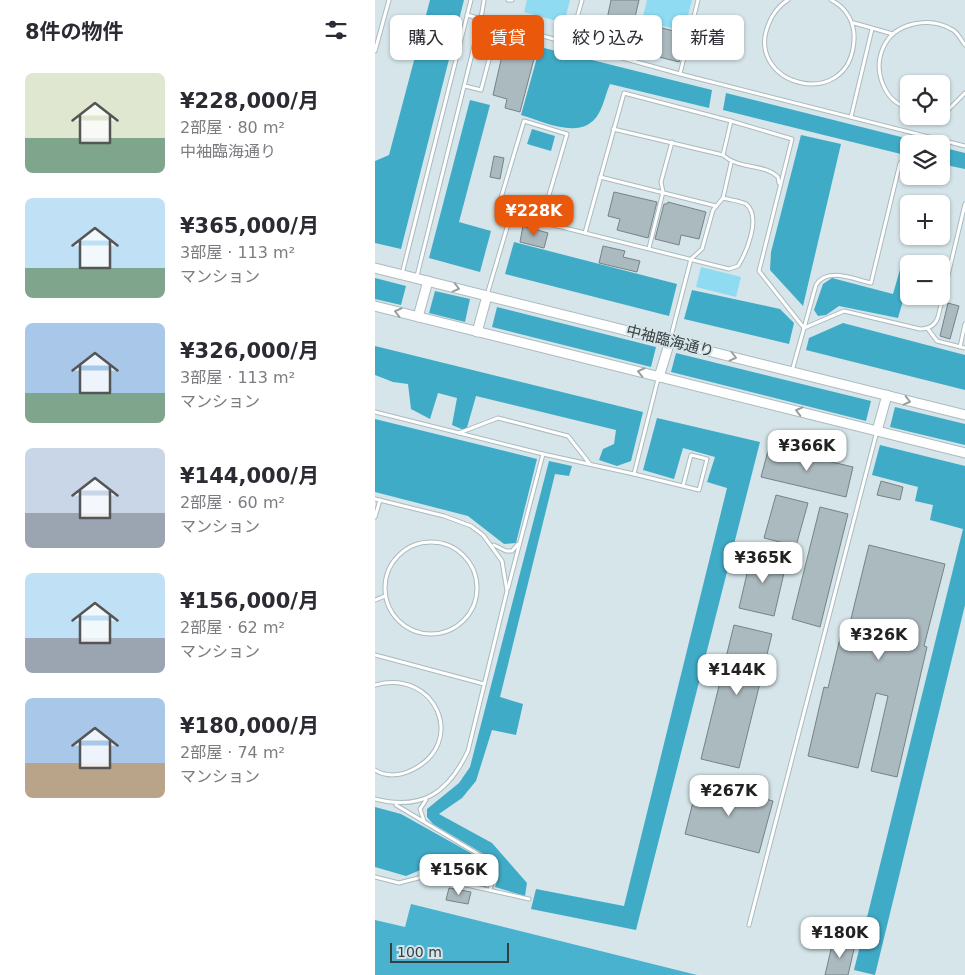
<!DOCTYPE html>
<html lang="ja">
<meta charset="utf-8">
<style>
:root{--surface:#fff;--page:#f2f2f3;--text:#2b2b33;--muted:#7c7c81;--accent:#ea580c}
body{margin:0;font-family:"DejaVu Sans","Noto Sans JP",sans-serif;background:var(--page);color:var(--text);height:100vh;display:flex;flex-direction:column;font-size:19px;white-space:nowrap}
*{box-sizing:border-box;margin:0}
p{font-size:16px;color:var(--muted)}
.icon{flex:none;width:28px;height:28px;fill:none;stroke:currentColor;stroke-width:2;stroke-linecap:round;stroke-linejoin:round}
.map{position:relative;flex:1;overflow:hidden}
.drawer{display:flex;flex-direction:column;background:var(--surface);width:375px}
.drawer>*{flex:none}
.top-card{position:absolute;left:15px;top:15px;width:475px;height:45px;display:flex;gap:10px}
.tools{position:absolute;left:525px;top:75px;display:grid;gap:10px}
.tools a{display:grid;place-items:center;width:50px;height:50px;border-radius:8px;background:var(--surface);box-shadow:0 1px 4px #0004;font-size:25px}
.scale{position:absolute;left:15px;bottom:12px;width:119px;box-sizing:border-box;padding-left:5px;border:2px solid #373e3f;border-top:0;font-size:14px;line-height:18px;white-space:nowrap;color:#373e3f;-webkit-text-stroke:4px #d5e5e9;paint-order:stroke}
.price{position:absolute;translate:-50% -42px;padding:0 11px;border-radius:10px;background:#fff;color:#222;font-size:16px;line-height:32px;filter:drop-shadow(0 1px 2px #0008)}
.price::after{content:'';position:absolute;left:50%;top:30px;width:15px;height:11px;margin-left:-8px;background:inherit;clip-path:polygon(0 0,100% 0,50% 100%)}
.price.on{background:var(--accent);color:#fff}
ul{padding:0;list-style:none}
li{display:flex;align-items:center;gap:15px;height:125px;padding:0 25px}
li span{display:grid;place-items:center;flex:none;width:140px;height:100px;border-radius:8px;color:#555}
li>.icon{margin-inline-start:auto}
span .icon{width:60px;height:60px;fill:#fffc;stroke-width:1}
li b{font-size:21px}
h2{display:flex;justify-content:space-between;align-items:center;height:60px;padding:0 25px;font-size:21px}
.pill{padding:0 18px;border-radius:8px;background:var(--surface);box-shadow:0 1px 4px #0004;font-size:18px;line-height:45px}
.pill.on{background:var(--accent);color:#fff}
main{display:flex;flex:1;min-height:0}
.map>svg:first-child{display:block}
.green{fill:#8fdbf1}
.forest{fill:#40abc7}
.water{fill:#49b2ce}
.building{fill:#abbabf;stroke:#758387}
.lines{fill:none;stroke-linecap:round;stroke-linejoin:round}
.service-casing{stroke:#abbabe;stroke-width:5}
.tertiary-casing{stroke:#abbabe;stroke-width:11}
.service{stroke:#fff;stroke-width:3}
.tertiary{stroke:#fff;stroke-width:9}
.oneway{stroke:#9b9e9f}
.labels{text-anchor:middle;stroke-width:4;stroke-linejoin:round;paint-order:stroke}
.street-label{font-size:15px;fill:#373e3f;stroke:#d5e5e9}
</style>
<main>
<section class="drawer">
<h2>8件の物件<svg class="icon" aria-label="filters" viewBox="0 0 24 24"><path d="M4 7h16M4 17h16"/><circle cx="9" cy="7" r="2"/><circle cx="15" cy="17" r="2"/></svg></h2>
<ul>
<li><span style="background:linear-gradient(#dfe7d0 65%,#7fa58c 0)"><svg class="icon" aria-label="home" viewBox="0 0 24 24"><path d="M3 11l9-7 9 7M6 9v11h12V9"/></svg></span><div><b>¥228,000/月</b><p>2部屋 · 80 m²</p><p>中袖臨海通り</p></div></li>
<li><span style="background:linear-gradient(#bfe0f5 70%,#7fa58c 0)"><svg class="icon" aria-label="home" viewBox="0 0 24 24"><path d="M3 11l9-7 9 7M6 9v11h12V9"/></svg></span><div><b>¥365,000/月</b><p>3部屋 · 113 m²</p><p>マンション</p></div></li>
<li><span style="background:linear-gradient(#a9c7e8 70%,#7fa58c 0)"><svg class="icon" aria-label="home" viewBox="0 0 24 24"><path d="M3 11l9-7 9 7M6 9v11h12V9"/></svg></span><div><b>¥326,000/月</b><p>3部屋 · 113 m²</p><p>マンション</p></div></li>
<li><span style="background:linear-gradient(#c9d6e8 65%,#9aa5b1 0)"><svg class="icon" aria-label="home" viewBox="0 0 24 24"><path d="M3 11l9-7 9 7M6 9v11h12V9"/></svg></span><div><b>¥144,000/月</b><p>2部屋 · 60 m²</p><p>マンション</p></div></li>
<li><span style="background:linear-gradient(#bfe0f5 65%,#9aa5b1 0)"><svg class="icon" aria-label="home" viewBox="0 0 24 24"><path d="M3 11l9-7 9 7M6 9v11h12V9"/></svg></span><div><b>¥156,000/月</b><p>2部屋 · 62 m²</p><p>マンション</p></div></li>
<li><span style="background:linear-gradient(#a9c7e8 65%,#b9a48a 0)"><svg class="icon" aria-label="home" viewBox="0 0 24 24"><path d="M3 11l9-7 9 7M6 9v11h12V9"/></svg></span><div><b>¥180,000/月</b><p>2部屋 · 74 m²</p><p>マンション</p></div></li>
</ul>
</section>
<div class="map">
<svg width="590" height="975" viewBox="0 0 590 975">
<rect width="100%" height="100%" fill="#d5e5e9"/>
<!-- green -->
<g class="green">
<path d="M152,0H195L189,23L149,12Z"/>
<path d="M272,0H317L309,31L267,21Z"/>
<path d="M326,267L366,277L361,297L321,287Z"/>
</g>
<!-- forest -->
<g class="forest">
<path d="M55,0H89L26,249L0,243V161L14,155Z"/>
<path d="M226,28L257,36L253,52L222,45Z"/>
<path d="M165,47L337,90L334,108L235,84C231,93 229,104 224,113C208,142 170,122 146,115Z"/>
<path d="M351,93L554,144H534V156L348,110Z"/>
<path d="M95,100L115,105L84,222L116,231L105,272L54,258Z"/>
<path d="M157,129L180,136L176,151L152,144Z"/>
<path d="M426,135L466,144L428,306L395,270L396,252Z"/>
<path d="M566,147L590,153V169L566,164Z"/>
<path d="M139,242L302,284L294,316L130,274Z"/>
<path d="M526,266L534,267V280L523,318L464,306L451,315L443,316L439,310L448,284L457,278L518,294Z"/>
<path d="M0,278L31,286L26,305L0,299Z"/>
<path d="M317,290L405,309L419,323L414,344L309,319Z"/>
<path d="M60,291L95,299L90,322L54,313Z"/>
<path d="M122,307L281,347L276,367L117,327Z"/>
<path d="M468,323L590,355V390L431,350L434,338Z"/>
<path d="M0,346L268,412L256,461L242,466L224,460L228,449L239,444L241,430L101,396L91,431L77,425L82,398L63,393L55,419L36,409L33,384L18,382L0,375Z"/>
<path d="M301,353L496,401L491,421L296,372Z"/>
<path d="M520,407L590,424V445L515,427Z"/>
<path d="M282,418L385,442L261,930L156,909L161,889L249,906L352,488L332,482L340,457L308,448L299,479L268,470Z"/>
<path d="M0,419L162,459L141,543L129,544L93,516L0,492Z"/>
<path d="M505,445L590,466V605L500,975L479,970L588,529L555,520L558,505L540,501L543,487L497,475Z"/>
<path d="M174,461L197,466L194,476L180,474L125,697L148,704L141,735L117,730L101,781L87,798L64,814L117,843L152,883L150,896L120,887C125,875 125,870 117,859L58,824L52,817V809L84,783L95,767Z"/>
<path d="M0,807L26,814L110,861L113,871L111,887L48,869L31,876L0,867Z"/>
</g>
<!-- water -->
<path class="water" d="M36,904L322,975H0V920L30,927Z"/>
<!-- building -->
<g class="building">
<path d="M236,0H264L257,30L231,24Z"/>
<path d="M275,25L311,34L304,62L268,53Z"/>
<path d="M129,47L160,55L145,112L130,108L132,99L118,95Z"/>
<path d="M119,156L129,158L125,179L115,177Z"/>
<path d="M239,192L282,202L273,238L242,230L245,219L233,216Z"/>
<path d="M293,202L331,212L324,239L306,235L304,245L280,239L289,204H292Z"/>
<path d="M148,226L173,233L169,248L145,242Z"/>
<path d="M228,246L250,251L248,257L265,261L262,272L224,263Z"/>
<path d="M573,303L584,306L575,339L565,336Z"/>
<path d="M394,447L478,467L471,497L386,477Z"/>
<path d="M506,481L528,487L525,500L502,495Z"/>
<path d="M401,495L433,503L421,546L389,538Z"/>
<path d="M445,507L473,514L445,627L417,619Z"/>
<path d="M494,545L570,564L549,646L552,647L522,777L496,771L513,696L501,693L483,768L433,756L449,687L453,688L468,626L474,627Z"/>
<path d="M377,552L412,560L399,616L364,608Z"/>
<path d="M359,625L397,634L364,768L326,759Z"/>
<path d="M323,782L398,801L384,853L310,834Z"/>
<path d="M74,888L96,892L93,904L71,900Z"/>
<path d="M458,941L480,945L473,975H450Z"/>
</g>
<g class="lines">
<defs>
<g id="service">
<path d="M133,0H137"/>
<path d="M413,0C404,5 397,15 394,23C367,85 475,114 479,40C480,23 472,8 456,0"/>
<path d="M92,15L305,74L590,146"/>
<path d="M479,23L518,34"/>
<path d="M195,43L207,0"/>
<path d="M0,51L14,0"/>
<path d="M305,74L323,0"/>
<path d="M90,86L106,90L116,52L99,47"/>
<path d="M534,108C509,102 498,71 508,48C519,22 555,16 578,30C583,33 586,40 590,45"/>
<path d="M566,112L573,110L590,93"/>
<path d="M476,117L497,29"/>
<path d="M238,129L348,155"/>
<path d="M225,177L341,206"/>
<path d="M404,183L403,177C389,163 364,170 348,155L356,121L417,139L384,271L429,328L469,311L545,329C556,329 562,324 564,313L590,204"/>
<path d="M166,222L192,134L149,121L122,211L354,269L363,266C371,253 387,217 371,204C366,201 355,200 348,198"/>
<path d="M210,233L249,93L356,121"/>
<path d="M274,248L288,192L286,182L297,142"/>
<path d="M27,274L96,0"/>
<path d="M42,276L106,18L109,0"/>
<path d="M112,295L136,214"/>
<path d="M553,329L562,341L590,348"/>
<path d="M295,340L316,259L327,249L338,210L348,198L356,163"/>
<path d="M585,347L590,324"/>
<path d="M417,371L441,285C452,267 478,279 496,283L525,163"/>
<path d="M0,412L168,454L133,588"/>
<path d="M84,433L123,418L193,436L215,464"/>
<path d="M168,454L259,474L283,379"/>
<path d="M259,474L324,490L332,459L316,455L308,486"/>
<path d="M0,499L69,516L96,526L108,535L127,561L132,591L93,751C73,793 47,811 0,799"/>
<path d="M0,517L5,500"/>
<circle cx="56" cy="588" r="46"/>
<path d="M119,545L131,551H137L143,544"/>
<path d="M0,600L10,596"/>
<path d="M0,655L109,684"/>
<path d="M0,685C61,668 93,743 37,770C25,776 11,777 0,770"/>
<path d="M21,805L113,860C122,870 118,878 115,890"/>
<path d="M49,821L45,809L51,800"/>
<path d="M0,877L24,883L51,876L154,899"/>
<path d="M374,925L502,431"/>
</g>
<g id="tertiary">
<path d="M0,268L590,415"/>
<path d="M0,306L590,453"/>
<path d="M43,317L53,281"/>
<path d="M102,332L112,296"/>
<path d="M284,377L295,341"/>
<path d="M502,431L512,395"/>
</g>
</defs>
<!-- service casing -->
<use href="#service" class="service-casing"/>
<!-- tertiary casing -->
<use href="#tertiary" class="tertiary-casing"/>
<!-- service -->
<use href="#service" class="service"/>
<!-- tertiary -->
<use href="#tertiary" class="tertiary"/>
</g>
<!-- one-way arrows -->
<defs><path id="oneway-chevron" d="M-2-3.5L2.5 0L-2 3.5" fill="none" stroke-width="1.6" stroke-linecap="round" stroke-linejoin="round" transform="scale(1.25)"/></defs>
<g class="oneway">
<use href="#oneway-chevron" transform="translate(81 288) rotate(14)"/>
<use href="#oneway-chevron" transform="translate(23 312) rotate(-166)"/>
<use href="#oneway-chevron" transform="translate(358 357) rotate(14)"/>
<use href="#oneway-chevron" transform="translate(266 372) rotate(-166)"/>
<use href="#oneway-chevron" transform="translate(532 401) rotate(14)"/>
<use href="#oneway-chevron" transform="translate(424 411) rotate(-166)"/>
</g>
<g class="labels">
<!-- street labels -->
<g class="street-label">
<text transform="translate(295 341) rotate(14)" y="5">中袖臨海通り</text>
</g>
</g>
</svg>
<div class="tools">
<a><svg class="icon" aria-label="locate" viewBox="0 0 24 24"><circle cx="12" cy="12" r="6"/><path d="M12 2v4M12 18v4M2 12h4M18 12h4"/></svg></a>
<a><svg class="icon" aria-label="layers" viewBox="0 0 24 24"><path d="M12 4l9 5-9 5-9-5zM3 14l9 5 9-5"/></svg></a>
<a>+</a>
<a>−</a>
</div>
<div class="scale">100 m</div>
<b class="price on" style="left:159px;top:237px">¥228K</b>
<b class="price" style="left:432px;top:472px">¥366K</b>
<b class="price" style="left:388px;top:584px">¥365K</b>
<b class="price" style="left:504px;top:661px">¥326K</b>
<b class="price" style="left:362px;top:696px">¥144K</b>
<b class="price" style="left:354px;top:817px">¥267K</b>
<b class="price" style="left:84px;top:896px">¥156K</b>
<b class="price" style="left:465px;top:959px">¥180K</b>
<div class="top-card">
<a class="pill">購入</a>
<a class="pill on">賃貸</a>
<a class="pill">絞り込み</a>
<a class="pill">新着</a>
</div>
</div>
</main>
